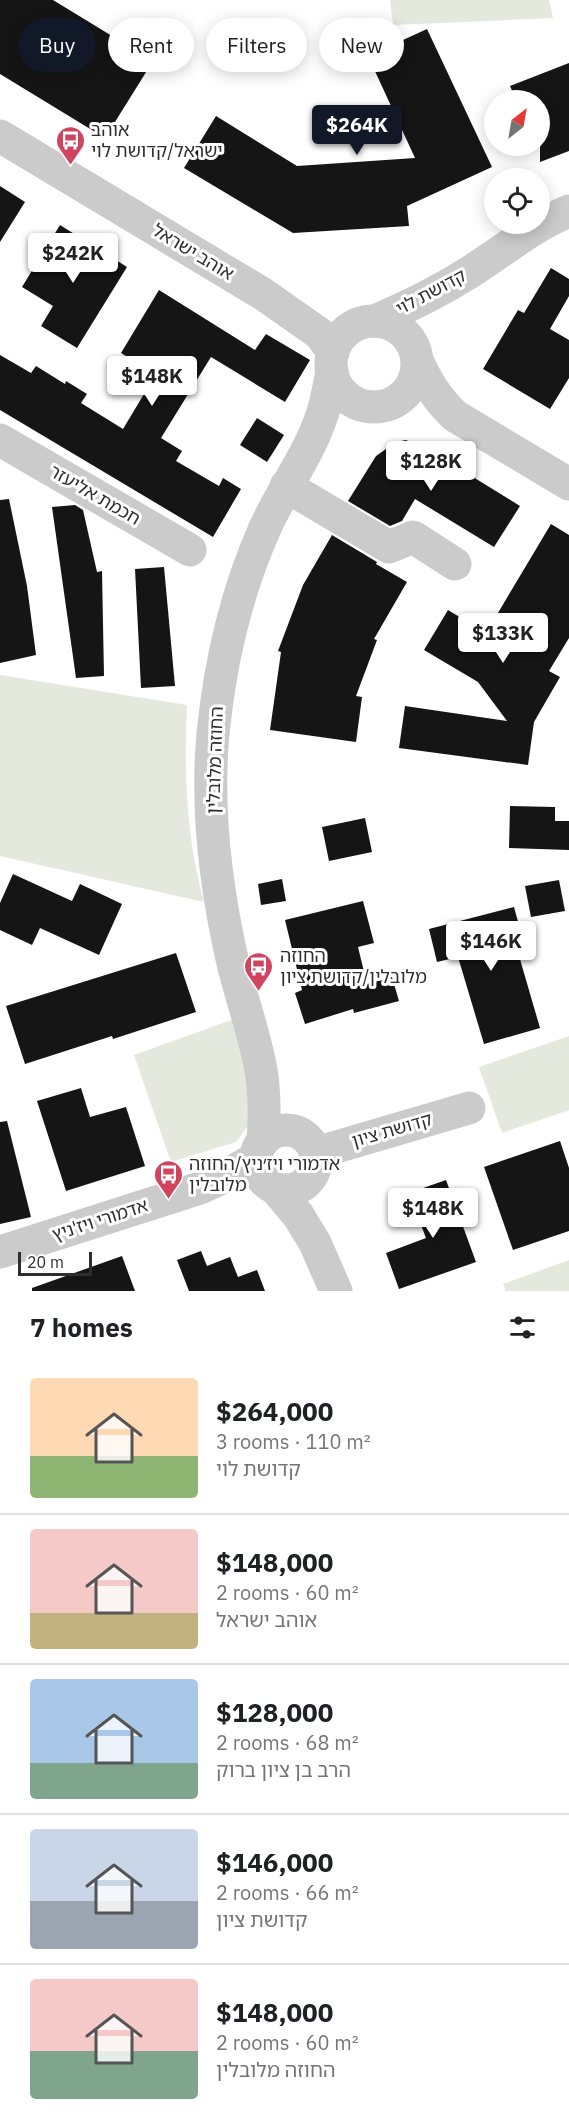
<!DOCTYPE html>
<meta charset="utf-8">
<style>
:root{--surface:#fff;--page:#f6f6f6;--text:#202124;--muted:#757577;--line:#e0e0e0;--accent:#111827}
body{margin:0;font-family:"IBM Plex Sans","Noto Sans Hebrew",sans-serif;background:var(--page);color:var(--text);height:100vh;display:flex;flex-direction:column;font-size:22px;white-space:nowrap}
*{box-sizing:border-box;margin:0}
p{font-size:20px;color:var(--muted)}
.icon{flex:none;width:33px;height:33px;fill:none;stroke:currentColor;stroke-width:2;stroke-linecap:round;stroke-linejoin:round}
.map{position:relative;height:1291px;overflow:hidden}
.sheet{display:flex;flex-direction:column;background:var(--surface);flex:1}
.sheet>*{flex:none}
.banner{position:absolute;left:18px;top:18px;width:534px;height:54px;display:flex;gap:12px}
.needle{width:39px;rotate:31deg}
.controls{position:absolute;left:484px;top:90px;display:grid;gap:12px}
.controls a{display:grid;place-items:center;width:66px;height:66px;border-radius:50%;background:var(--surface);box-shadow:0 3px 15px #0003;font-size:30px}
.scale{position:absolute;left:18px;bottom:15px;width:74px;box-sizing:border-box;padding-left:6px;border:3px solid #2e2e2e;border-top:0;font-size:16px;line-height:21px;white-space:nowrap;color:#2e2e2e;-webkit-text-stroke:4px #fff;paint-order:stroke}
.price{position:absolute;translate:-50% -51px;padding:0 14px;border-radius:6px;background:#fff;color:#222;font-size:20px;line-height:39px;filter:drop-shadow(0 2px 3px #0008)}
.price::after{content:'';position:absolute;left:50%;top:36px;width:18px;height:14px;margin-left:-9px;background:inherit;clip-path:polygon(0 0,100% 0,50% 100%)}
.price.active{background:var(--accent);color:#fff}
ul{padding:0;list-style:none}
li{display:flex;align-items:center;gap:18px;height:150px;padding:0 30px}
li+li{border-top:2px solid var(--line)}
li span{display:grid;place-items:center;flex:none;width:168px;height:120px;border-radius:6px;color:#555}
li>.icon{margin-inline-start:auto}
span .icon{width:72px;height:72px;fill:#fffc;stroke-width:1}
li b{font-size:26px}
h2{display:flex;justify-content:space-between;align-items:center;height:72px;padding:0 30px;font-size:26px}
.chip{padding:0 21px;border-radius:27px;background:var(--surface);box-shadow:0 3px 15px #0003;font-size:21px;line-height:54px}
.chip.active{background:var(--accent);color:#fff}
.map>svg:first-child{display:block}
.green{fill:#e5e9dd}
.building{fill:#151515}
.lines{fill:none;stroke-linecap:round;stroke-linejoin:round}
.minor{stroke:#cbcbcb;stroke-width:33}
.labels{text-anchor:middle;stroke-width:6;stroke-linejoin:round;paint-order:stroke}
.poi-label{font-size:18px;fill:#2e2e2e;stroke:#fff;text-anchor:start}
.street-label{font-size:18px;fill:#2e2e2e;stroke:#fff}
</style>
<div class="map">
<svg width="569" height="1291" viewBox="0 0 569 1291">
<rect width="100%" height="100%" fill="#fff"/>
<!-- green -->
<g class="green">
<path d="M390,0H549L553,18L393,25Z"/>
<path d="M0,675L187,705C184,773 186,837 204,902L0,856Z"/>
<path d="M234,1019L257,1085L250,1123L236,1142L171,1162L134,1055Z"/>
<path d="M569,1036V1110L502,1133L479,1067Z"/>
<path d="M569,1260V1291H506L503,1284Z"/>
</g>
<!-- building -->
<g class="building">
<path d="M0,0H53L153,61L105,138L0,74Z"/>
<path d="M427,29L492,167L407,206L409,226L293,233L184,168L216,116L297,166L415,158L368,56Z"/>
<path d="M569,63V151L540,162V100H516L510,86Z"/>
<path d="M0,186L25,202L0,242Z"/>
<path d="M60,225L127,267L77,348L41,326L53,306L22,287Z"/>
<path d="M551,268L569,279V296L550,329L569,340V378L550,409L483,369L518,310L524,313Z"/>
<path d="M159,290L255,350L266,334L310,360L285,402L211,357L161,438L182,451L176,461L219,486L223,478L241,489L213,537L0,410V355L31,373L36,366L65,384L66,381L87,394L81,403L123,429L144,394L140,392L152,372L121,353Z"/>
<path d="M257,418L284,435L267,462L240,445Z"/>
<path d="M406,440L434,453L520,506L494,547L415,499L402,521L390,526L348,501L376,456L396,442Z"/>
<path d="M9,499L27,586L36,655L0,663V500Z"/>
<path d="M75,505L83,510L97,572L102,571L104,676L76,678L52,507Z"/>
<path d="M551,524L569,535V638L549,671L560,677L534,722L528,765L399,748L405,706L507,721L478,682L424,650L448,610L486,633Z"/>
<path d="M332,535L377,562L376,564L407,582L374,639L377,640L356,696L362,697L356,742L270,730L281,652L278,651L303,585Z"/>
<path d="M164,567L175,686L141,688L135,569Z"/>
<path d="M510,806L555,807V821H569V850L509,848Z"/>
<path d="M365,818L372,852L329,861L322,827Z"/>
<path d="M13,874L72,901L80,884L122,904L99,955L40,928L32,945L0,930V903Z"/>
<path d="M282,879L286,901L261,905L258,884Z"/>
<path d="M559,880L565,911L531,917L525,886Z"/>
<path d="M363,901L374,943L358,947L367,984L392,977L399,1001L354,1013L353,1009L305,1024L295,993L302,990L285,920Z"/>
<path d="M514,907L523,940L515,942L540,1028L484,1044L458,957L437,962L429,929Z"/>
<path d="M176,953L196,1012L113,1039L112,1036L25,1064L6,1006Z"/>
<path d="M81,1088L90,1117L126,1107L145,1166L66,1191L37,1101Z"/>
<path d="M7,1121L31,1217L0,1224V1122Z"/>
<path d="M560,1141L569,1168V1231L513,1250L484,1167Z"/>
<path d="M446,1180L476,1262L399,1289L386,1253L426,1238L409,1193Z"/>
<path d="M201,1251L207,1266L230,1257L238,1277L257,1270L265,1291H189L177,1260Z"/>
<path d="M122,1256L135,1291H32V1288Z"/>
</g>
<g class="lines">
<!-- minor -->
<g class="minor">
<path d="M0,136L263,294L320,334L333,352"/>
<path d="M375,321C408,307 440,291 470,272C503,251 533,226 569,211"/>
<circle cx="374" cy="364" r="43"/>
<path d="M417,360C427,382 437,399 455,416L569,484"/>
<path d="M0,440L190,550"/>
<path d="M286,486L389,547L413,537L455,564"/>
<circle cx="286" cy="1160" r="30"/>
<path d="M263,1141C265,1114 265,1086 259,1060C252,1027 241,996 233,963C216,889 206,810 213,734C220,663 236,593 265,528C282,490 309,455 322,415C327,401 329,386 332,371"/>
<path d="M316,1153L469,1108"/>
<path d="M276,1189L298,1215L315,1243L336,1291"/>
<path d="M0,1252L200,1188L220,1179L256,1158"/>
</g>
</g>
<!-- icons -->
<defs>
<symbol id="bus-pin" viewBox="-11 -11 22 30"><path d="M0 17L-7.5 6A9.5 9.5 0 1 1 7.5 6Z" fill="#d04460" stroke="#fff"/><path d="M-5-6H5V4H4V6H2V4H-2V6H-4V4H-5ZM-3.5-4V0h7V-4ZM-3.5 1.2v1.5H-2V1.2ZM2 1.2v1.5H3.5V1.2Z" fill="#fff"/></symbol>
</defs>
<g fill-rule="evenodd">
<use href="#bus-pin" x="54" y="124" width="33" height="45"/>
<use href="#bus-pin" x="242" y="950" width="33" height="45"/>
<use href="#bus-pin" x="152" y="1158" width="33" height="45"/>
</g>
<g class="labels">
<!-- poi labels -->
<g class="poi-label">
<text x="91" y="136">אוהב<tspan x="91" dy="21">ישראל/קדושת לוי</tspan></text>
<text x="280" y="962">החוזה<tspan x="280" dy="21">מלובלין/קדושת ציון</tspan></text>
<text x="189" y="1170">אדמורי ויז׳ניץ/החוזה<tspan x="189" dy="21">מלובלין</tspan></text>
</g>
<!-- street labels -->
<g class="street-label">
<text transform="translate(193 252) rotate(31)" y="6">אוהב ישראל</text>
<text transform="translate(431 292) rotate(-28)" y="6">קדושת לוי</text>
<text transform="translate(95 495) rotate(30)" y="6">חכמת אליעזר</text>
<text transform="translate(215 760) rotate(-88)" y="6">החוזה מלובלין</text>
<text transform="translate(392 1130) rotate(-16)" y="6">קדושת ציון</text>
<text transform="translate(100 1220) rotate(-18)" y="6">אדמורי ויז'ניץ</text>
</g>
</g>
</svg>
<div class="controls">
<a><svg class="needle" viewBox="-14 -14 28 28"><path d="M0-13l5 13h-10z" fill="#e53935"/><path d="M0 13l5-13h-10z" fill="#757577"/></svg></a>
<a><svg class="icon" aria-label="locate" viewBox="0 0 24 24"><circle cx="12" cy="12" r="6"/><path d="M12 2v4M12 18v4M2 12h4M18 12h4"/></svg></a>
</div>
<div class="scale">20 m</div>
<b class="price active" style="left:357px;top:156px">$264K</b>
<b class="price" style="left:73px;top:284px">$242K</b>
<b class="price" style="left:152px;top:407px">$148K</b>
<b class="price" style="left:431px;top:492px">$128K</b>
<b class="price" style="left:503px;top:664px">$133K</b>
<b class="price" style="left:491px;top:972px">$146K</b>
<b class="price" style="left:433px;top:1239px">$148K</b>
<div class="banner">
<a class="chip active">Buy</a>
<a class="chip">Rent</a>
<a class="chip">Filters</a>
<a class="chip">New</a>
</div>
</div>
<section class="sheet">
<h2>7 homes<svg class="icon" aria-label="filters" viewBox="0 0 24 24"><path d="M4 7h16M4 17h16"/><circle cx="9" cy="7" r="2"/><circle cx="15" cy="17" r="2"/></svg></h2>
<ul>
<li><span style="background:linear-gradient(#ffd9b3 65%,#8fb573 0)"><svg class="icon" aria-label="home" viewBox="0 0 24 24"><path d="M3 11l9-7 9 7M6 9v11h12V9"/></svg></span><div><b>$264,000</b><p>3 rooms · 110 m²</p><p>קדושת לוי</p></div></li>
<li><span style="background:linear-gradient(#f6c9c9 70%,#c2b280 0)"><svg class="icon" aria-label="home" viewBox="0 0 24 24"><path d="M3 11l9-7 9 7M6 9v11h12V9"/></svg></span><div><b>$148,000</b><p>2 rooms · 60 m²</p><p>אוהב ישראל</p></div></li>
<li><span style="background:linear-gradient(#a9c7e8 70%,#7fa58c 0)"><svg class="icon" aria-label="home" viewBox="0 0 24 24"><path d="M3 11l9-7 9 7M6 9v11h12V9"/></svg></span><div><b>$128,000</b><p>2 rooms · 68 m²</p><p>הרב בן ציון ברוק</p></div></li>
<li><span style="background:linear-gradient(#c9d6e8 60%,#9aa5b1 0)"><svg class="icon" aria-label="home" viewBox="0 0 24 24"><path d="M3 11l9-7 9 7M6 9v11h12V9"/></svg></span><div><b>$146,000</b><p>2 rooms · 66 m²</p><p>קדושת ציון</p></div></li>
<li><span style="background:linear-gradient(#f6c9c9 60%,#7fa58c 0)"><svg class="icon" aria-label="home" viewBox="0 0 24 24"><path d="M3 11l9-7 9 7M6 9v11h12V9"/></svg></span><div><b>$148,000</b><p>2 rooms · 60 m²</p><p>החוזה מלובלין</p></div></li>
</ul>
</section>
